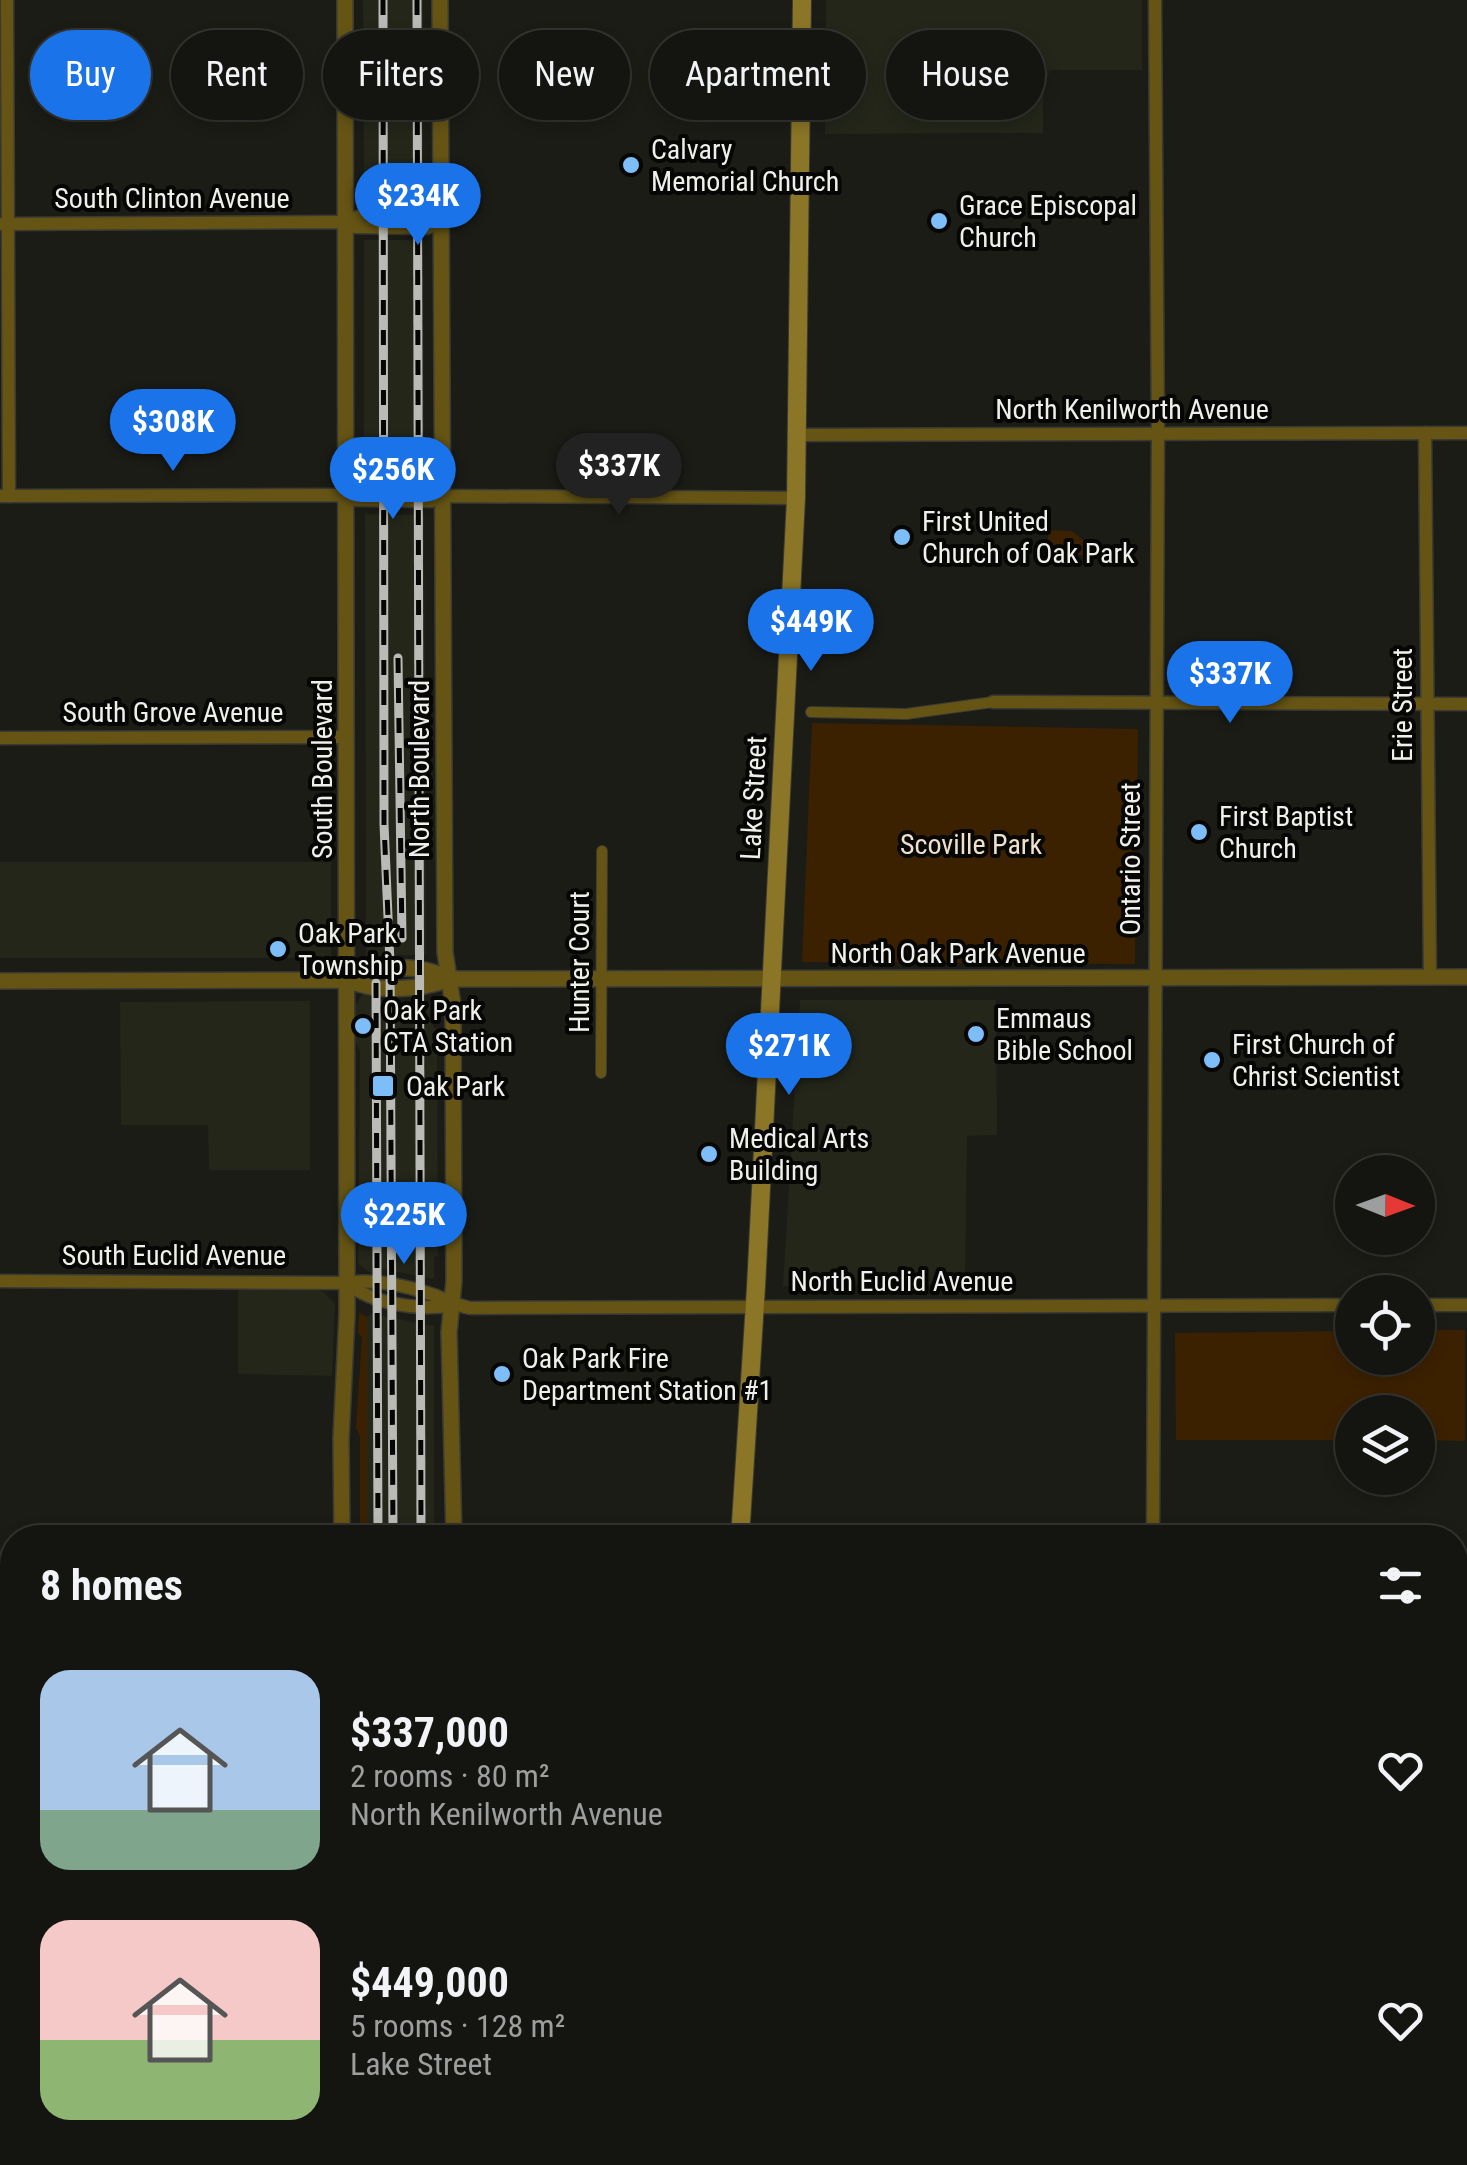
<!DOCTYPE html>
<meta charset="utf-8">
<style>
:root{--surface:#141510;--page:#1d1e19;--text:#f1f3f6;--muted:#9d9f9f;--line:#333430;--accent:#1a73e8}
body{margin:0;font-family:"Roboto Condensed",sans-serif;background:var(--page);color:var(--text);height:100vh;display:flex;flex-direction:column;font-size:38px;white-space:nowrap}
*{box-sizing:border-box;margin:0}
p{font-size:32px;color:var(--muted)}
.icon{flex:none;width:55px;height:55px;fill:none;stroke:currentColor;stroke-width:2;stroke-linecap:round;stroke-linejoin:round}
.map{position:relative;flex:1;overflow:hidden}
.details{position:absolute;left:0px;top:1525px;width:1468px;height:640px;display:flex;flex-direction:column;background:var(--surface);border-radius:40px 40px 0 0;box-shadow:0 5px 15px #0003,0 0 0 2px var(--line)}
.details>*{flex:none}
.hud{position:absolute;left:30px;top:30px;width:1408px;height:90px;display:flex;gap:20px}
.needle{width:65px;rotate:91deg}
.buttons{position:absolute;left:1335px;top:1155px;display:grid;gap:20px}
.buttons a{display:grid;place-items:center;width:100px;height:100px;border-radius:50%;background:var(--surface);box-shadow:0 5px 15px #0003,0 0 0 2px var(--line);font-size:50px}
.price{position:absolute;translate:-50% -85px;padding:0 22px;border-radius:35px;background:var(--accent);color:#fff;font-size:32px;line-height:65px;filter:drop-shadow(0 2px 5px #0008)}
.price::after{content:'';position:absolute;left:50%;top:60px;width:30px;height:22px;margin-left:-15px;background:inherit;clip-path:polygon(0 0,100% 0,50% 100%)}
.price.on{background:#222;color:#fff}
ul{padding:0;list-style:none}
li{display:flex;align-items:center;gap:30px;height:250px;padding:0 40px}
li span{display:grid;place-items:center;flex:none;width:280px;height:200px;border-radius:30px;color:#555}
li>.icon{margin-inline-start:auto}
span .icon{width:120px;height:120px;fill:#fffc;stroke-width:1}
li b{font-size:42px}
h2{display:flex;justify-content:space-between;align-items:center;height:120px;padding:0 40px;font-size:42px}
.chip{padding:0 35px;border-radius:45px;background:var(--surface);box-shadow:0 5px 15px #0003,0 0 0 2px var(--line);font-size:35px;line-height:90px}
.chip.on{background:var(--accent);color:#fff}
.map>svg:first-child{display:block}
.built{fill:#232619}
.green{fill:#3c2100}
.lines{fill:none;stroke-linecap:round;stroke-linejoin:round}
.pedestrian-casing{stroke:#393a34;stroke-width:12}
.minor-casing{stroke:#393a34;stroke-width:15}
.tertiary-casing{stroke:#393a34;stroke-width:18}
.secondary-casing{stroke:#393a34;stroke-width:20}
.pedestrian{stroke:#655414;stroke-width:10}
.minor{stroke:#655414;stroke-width:12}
.tertiary{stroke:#655414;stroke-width:15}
.secondary{stroke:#8b7526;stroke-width:18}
.rail-casing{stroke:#babbb6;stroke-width:9}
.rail{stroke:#060604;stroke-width:5;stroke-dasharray:15;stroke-linecap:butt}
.poi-dot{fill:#7dbef9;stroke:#060604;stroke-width:4}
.labels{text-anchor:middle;stroke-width:8;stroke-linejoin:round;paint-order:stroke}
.poi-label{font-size:28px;fill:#eff0ec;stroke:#060604;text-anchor:start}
.street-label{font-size:28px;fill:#eff0ec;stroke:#060604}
.park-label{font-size:28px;fill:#f2e0ce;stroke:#060604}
</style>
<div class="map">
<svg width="1467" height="2165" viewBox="0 0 1467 2165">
<rect width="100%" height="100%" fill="#1b1c16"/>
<!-- built -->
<g class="built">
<path d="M363,0H423V203H364Z"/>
<path d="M826,0H1142V70H1049L1048,77H1043V133L825,134Z"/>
<path d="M364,240H423L424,477H364Z"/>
<path d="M365,514L424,515L426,955L366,956Z"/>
<rect x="0" y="862" width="331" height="96"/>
<path d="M370,994L371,1001L433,1002V1027L437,1028L438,1256L434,1257V1279L372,1267V1274L358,1264L360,1051L355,1041V1005L362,995Z"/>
<path d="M800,1000H996L997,1135L967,1136L965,1284L783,1286Z"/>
<path d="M310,1001V1170H209L208,1125H121L120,1002Z"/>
<path d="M313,1289L324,1292L335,1304L332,1376L238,1374V1290Z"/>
<path d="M372,1314L434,1326V1537H367V1317Z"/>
<path d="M1455,1602L1465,1606L1466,2138H1455Z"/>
</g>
<!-- green -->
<g class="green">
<path d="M1048,530L1072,531L1084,541H1097V555H1048Z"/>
<path d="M812,723L1138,729L1135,964L802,962Z"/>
<path d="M359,1313L367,1317V1538L360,1537V1436L356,1428L362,1338L358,1332Z"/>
<path d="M1418,1330H1465V1441L1418,1440V1412H1352V1440H1176L1175,1333L1352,1331V1358H1418Z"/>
</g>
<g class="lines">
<defs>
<g id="pedestrian">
<path d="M811,712L906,714L993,702"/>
<path d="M601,1073L602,851"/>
</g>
<g id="minor">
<path d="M7,0L9,496"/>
<path d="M345,222C364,210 420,212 440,222"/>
<path d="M2,224L345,222L355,227L427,228L440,222"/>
<path d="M1425,433L1430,977"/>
<path d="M797,435L1467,433"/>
<path d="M345,495L356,489H432L442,496"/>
<path d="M0,496L345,495L356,500L432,501L442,496L796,498"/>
<path d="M993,702L1467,704"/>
<path d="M0,738L347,737"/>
<path d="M0,1281L347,1283C372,1278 407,1286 431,1294C445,1299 455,1305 470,1308L1352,1305"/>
<path d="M347,1283C372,1304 419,1311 452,1305"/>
<path d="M1418,1305H1467"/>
<path d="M1153,1538L1158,434L1155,0"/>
<path d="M0,1578H12"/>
<path d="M1455,1587H1467"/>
<path d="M0,1874H12"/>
<path d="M1455,1902H1467"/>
<path d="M713,2165L727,2160L750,2165"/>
</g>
<g id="tertiary">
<path d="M440,0L445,952L453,1005L454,1281L449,1332L454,1538"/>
<path d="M348,980C374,963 422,964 449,979"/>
<path d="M0,981L348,980C376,993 421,990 449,979L1467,977"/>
<path d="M342,1538L341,1439L347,1314L345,0"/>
<path d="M341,2152V2165"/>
</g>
<g id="secondary">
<path d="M740,1538L756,1287L796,498L802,0"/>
<path d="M701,2165L702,2152"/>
</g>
</defs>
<!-- pedestrian casing -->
<use href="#pedestrian" class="pedestrian-casing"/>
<!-- minor casing -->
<use href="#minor" class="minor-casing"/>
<!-- tertiary casing -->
<use href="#tertiary" class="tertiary-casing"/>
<!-- secondary casing -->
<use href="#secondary" class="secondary-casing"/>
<!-- pedestrian -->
<use href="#pedestrian" class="pedestrian"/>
<!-- minor -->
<use href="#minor" class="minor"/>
<!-- tertiary -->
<use href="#tertiary" class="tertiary"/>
<!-- secondary -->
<use href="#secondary" class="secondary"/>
<defs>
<g id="rail">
<path d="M383,0L384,824L390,963L393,1538"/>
<path d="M417,0L421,1538"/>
<path d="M398,658L402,938"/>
<path d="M376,983L378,1538"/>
<path d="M393,2152L394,2165"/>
<path d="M413,2165V2152"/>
</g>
</defs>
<!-- rail casing -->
<use href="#rail" class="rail-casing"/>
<!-- rail -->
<use href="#rail" class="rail"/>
</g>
<!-- markers -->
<g class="poi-dot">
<circle cx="631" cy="165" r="10"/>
<circle cx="939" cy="221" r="10"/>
<circle cx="902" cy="537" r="10"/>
<circle cx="1199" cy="832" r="10"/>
<circle cx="278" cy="949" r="10"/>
<circle cx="363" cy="1026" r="10"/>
<circle cx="976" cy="1034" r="10"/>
<circle cx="1212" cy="1060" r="10"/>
<rect x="371" y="1074" width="24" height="24" rx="5"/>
<circle cx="709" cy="1154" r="10"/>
<circle cx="502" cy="1374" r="10"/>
</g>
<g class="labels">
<!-- poi labels -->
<g class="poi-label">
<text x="651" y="159">Calvary<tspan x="651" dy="32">Memorial Church</tspan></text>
<text x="959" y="215">Grace Episcopal<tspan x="959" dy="32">Church</tspan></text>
<text x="922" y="531">First United<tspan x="922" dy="32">Church of Oak Park</tspan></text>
<text x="1219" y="826">First Baptist<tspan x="1219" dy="32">Church</tspan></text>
<text x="298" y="943">Oak Park<tspan x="298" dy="32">Township</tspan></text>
<text x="383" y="1020">Oak Park<tspan x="383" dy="32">CTA Station</tspan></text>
<text x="996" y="1028">Emmaus<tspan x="996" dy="32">Bible School</tspan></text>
<text x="1232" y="1054">First Church of<tspan x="1232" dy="32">Christ Scientist</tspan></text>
<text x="406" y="1096">Oak Park</text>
<text x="729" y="1148">Medical Arts<tspan x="729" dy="32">Building</tspan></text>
<text x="522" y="1368">Oak Park Fire<tspan x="522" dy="32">Department Station #1</tspan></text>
</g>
<!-- street labels -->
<g class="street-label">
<text x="172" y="208">South Clinton Avenue</text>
<text x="1132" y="419">North Kenilworth Avenue</text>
<text transform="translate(1402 705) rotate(-90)" y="10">Erie Street</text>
<text x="173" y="722">South Grove Avenue</text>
<text transform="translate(322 769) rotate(-90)" y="10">South Boulevard</text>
<text transform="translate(419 769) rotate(-90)" y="10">North Boulevard</text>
<text transform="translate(753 798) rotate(-87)" y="10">Lake Street</text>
<text transform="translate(1130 859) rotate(-90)" y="10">Ontario Street</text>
<text x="958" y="963">North Oak Park Avenue</text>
<text transform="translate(579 962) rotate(-90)" y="10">Hunter Court</text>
<text x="174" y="1265">South Euclid Avenue</text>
<text x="902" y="1291">North Euclid Avenue</text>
</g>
<!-- park labels -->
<g class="park-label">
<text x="971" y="854">Scoville Park</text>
</g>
</g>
</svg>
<div class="buttons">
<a><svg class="needle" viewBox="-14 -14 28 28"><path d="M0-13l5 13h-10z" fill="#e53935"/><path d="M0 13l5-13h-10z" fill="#9d9f9f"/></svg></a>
<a><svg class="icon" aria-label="locate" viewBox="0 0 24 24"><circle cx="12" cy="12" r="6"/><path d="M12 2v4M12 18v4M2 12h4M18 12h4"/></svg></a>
<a><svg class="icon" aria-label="layers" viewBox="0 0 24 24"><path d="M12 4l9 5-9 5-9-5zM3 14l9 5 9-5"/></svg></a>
</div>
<b class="price" style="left:418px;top:248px">$234K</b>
<b class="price" style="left:173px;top:474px">$308K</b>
<b class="price on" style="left:619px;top:518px">$337K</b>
<b class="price" style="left:393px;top:522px">$256K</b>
<b class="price" style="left:811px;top:674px">$449K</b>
<b class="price" style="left:1230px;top:726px">$337K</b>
<b class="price" style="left:789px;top:1098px">$271K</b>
<b class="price" style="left:404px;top:1267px">$225K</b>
<div class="hud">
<a class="chip on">Buy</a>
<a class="chip">Rent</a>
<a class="chip">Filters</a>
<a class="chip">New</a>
<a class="chip">Apartment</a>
<a class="chip">House</a>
</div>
<section class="details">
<h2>8 homes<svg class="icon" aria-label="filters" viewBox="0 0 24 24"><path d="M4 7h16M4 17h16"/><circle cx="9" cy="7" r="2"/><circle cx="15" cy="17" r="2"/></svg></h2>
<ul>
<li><span style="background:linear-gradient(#a9c7e8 70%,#7fa58c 0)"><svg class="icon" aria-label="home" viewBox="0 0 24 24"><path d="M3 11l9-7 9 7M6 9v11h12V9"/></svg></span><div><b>$337,000</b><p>2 rooms · 80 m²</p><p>North Kenilworth Avenue</p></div><svg class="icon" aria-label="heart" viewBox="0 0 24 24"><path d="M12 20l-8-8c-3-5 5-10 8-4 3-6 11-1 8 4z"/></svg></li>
<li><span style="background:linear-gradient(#f6c9c9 60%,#8fb573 0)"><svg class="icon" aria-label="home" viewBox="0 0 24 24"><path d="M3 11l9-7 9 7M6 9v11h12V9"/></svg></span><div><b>$449,000</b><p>5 rooms · 128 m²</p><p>Lake Street</p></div><svg class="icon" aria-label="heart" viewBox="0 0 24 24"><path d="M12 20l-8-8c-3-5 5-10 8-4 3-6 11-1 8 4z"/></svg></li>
</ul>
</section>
</div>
